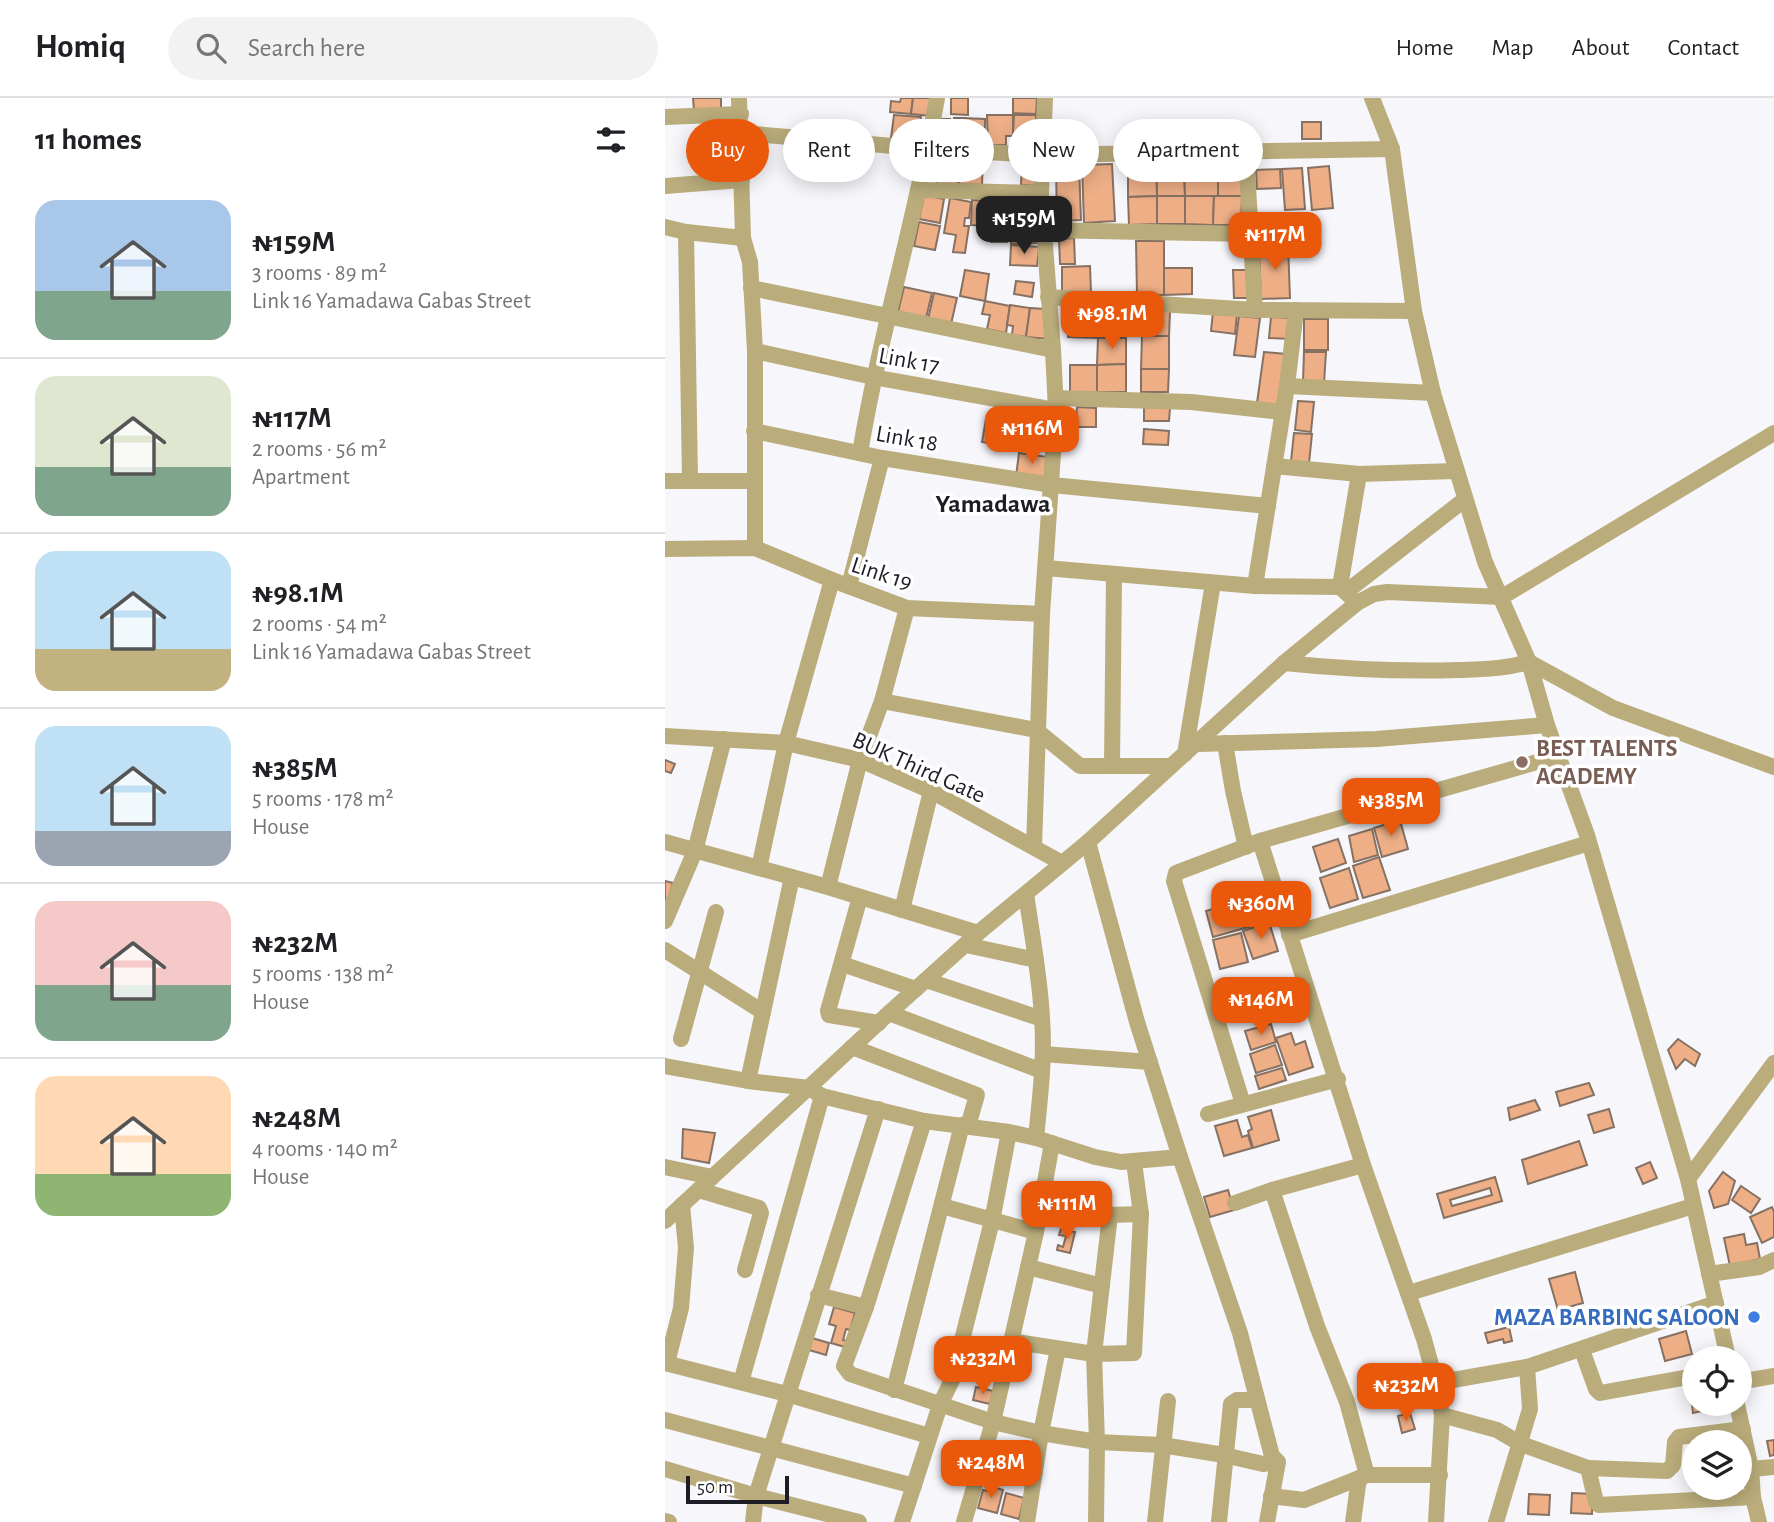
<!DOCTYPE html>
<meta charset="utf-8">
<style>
:root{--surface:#fff;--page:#f2f2f2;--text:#202124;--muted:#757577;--line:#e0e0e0;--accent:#ea580c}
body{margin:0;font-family:"Alegreya Sans",sans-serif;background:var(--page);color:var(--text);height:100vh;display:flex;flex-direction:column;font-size:26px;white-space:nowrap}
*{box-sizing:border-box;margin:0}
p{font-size:23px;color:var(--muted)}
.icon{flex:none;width:38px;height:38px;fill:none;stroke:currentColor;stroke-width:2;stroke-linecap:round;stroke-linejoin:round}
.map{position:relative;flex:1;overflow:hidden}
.sheet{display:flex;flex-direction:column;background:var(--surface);width:665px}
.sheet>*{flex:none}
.guide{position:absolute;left:21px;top:21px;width:665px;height:63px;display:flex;gap:14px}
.tools{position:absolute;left:1017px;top:1248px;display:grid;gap:14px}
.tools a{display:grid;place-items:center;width:70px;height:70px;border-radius:50%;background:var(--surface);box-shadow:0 4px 18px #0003;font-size:35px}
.scale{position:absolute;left:21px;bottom:18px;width:103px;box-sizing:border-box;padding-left:7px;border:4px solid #1e1d26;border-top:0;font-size:19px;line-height:24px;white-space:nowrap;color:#1e1d26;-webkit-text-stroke:5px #fff;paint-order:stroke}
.price{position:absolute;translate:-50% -60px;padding:0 16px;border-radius:14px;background:var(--accent);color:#fff;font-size:23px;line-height:46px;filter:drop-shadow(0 2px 4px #0008)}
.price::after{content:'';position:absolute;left:50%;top:42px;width:21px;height:16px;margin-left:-10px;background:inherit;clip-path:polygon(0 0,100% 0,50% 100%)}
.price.on{background:#222;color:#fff}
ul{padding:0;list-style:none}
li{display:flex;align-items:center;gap:21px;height:175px;padding:0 35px}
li+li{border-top:2px solid var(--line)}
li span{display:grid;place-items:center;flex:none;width:196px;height:140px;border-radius:21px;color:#555}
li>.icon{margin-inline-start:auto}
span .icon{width:84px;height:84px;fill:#fffc;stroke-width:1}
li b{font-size:30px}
h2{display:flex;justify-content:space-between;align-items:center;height:84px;padding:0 35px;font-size:30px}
.tag{padding:0 24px;border-radius:32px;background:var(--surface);box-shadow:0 4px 18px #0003;font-size:24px;line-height:63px}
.tag.on{background:var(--accent);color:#fff}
header{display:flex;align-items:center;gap:42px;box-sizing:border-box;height:98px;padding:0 35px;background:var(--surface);border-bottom:2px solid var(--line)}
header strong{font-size:33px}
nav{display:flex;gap:38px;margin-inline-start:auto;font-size:24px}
.search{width:490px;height:63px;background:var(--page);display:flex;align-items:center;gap:18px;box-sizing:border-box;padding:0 24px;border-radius:38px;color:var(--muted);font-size:26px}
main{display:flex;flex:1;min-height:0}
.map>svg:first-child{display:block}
.building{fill:#eeaf87;stroke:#867163;stroke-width:2;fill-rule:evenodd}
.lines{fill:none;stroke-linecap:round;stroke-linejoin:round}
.minor{stroke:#baac7b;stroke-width:16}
.education-dot{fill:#8d6e63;stroke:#fff;stroke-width:2.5}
.shop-dot{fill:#3f7fe0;stroke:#fff;stroke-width:2.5}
.labels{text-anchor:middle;stroke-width:7;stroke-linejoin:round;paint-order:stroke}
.street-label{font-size:24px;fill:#1e1d26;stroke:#fff}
.education-label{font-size:24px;font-weight:bold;fill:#785e54;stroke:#fff;text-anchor:start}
.shop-label{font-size:24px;font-weight:bold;fill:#366cbe;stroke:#fff;text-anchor:end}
.neighbourhood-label{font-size:26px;font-weight:bold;fill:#1e1d26;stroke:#fff}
</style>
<header>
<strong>Homiq</strong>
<div class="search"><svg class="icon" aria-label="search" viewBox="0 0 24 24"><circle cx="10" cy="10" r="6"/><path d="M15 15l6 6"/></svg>Search here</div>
<nav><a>Home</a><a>Map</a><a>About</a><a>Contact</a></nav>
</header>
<main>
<section class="sheet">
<h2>11 homes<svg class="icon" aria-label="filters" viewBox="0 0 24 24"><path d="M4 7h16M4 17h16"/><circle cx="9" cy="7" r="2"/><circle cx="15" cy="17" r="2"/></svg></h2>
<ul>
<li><span style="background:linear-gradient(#a9c7e8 65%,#7fa58c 0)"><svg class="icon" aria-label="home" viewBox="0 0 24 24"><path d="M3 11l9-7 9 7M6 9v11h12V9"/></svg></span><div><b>₦159M</b><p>3 rooms · 89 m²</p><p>Link 16 Yamadawa Gabas Street</p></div></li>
<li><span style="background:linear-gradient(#dfe7d0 65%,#7fa58c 0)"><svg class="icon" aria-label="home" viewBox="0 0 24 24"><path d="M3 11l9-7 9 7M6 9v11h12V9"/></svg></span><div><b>₦117M</b><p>2 rooms · 56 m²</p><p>Apartment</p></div></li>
<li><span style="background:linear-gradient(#bfe0f5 70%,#c2b280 0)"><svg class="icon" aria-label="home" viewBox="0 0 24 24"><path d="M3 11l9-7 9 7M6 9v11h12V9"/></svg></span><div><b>₦98.1M</b><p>2 rooms · 54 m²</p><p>Link 16 Yamadawa Gabas Street</p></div></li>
<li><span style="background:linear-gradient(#bfe0f5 75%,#9aa5b1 0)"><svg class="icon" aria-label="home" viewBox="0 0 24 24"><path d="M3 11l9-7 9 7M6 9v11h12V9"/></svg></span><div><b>₦385M</b><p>5 rooms · 178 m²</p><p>House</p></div></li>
<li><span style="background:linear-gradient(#f6c9c9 60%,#7fa58c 0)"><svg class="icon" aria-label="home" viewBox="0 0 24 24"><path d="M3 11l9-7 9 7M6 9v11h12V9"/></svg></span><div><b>₦232M</b><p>5 rooms · 138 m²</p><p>House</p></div></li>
<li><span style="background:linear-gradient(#ffd9b3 70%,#8fb573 0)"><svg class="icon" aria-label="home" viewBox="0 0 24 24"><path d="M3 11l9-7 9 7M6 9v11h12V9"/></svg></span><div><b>₦248M</b><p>4 rooms · 140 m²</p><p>House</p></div></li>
</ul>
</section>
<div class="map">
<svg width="1109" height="1424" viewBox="0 0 1109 1424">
<rect width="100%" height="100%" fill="#f6f6fb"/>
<!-- building -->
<g class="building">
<path d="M28,0H56V10L29,12Z"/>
<path d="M236,0H248L246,16L225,14L226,3L235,4Z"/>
<path d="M248,0H268L266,18L246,16Z"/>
<path d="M286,0H303V17L286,16Z"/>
<path d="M348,0H372L371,16L348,15Z"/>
<path d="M229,17L256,19L253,42L226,40Z"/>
<path d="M322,17H348V38H341V47H323Z"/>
<path d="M349,17H371L370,50H347Z"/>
<path d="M289,20H297L296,45H290L291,33H282V43H274L276,21H285V25H289Z"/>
<path d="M298,20L320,21V31L306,30V37L317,38L316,48L297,47Z"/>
<rect x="637" y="24" width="19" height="17"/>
<path d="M70,26L72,48L53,49L52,27Z"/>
<path d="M295,59L307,60V67H311V62H318L317,87L294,86Z"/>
<rect x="272" y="60" width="21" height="27"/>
<path d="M357,64L373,65L372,88L356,87Z"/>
<path d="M447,66L450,123L419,125L417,67Z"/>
<path d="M414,68L416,122L392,123L391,69Z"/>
<path d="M491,68H519L520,98H492Z"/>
<path d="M491,68L492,98L463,99V69Z"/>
<path d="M519,68L553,69V98H520Z"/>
<path d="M664,68L668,110L647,112L643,70Z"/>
<rect x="553" y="69" width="24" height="29"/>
<path d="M637,70L640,111L620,112L617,71Z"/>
<path d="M615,71L616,90L592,91L591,72Z"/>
<path d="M259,97L279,101L275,125L254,121Z"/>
<rect x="492" y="98" width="28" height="28"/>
<path d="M492,98V126L464,127L463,99Z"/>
<path d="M520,98H549L548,127L520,126Z"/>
<path d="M549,98H577L576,127H548Z"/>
<path d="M370,99L371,108L357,109L358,115H366V124L347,127L346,101Z"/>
<path d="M285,100L306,104L304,120H300L299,128H304L300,155L288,154L291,137L279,135Z"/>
<path d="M327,101H346L345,112L335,115V120L344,121V130H327Z"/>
<path d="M307,102L325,103L324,128L306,127Z"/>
<path d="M254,124L275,128L270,152L249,148Z"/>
<path d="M346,129H373V145L346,146Z"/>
<path d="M326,132H344L342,144H326Z"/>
<path d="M409,140L410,166H395L394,141Z"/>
<path d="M471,143H499V197H472Z"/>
<path d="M346,147L374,149L372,168L345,167Z"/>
<path d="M623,147L625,200L596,201L594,149Z"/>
<path d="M425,168L426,195H397V169Z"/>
<path d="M499,170H527V196L499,197Z"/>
<path d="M300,172L324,176L320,203L295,198Z"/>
<path d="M568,172H583V200H569Z"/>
<path d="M351,183L369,185L367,199L349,196Z"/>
<path d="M239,189L267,195L261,220L233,214Z"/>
<path d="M269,195L292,200L286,226L263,221Z"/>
<path d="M320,203L345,208L341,235L322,231L325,217L317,216Z"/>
<path d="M345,207L365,210L361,239L347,237L348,228L342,227Z"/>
<path d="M434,209L461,210V240H433Z"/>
<path d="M365,210L380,211L383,241L361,239Z"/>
<path d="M478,211L505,213L504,238H477Z"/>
<path d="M404,212L433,213L432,240L403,239Z"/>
<path d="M548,214L572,216L570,236L546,233Z"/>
<path d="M574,218L595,220L590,259L569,257Z"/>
<path d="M606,219L628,220L626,241L604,240Z"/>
<rect x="639" y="221" width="24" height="31"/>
<path d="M477,238H504V271H476Z"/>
<path d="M433,240H461V266L432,267Z"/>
<path d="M599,254L621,256L614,309L592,305Z"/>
<path d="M639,254H661L659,285L638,284Z"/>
<path d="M461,266V294H432V267Z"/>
<rect x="405" y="267" width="27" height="27"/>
<path d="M476,271H504L503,294H476Z"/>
<path d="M633,303L649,304L646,334L630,332Z"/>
<path d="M412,309L431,310V329H408V321H411Z"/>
<path d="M479,309L505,310L504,323H479Z"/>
<path d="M321,321L339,324L338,331L325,329L324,338L335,339L334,347L317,344Z"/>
<path d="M339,324L356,327L355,332L346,331L345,341L353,342L352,350L334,347Z"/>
<path d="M479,331L504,333L503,347L478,346Z"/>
<path d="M629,335L647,336L644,365L626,363Z"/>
<path d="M354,355L383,359L380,382L351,378Z"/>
<path d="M0,662L10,666L6,675L0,673Z"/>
<path d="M735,722L743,751L717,759L709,730Z"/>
<path d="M707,731L713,757L689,764L684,738Z"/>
<path d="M673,741L681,765L656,774L648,749Z"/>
<path d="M714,759L725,792L698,800L688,768Z"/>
<path d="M684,770L693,801L665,810L655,780Z"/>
<path d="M0,783L8,785L0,811Z"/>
<path d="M579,802L587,828L548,839L541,813Z"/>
<path d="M604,824L613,853L588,861L578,833Z"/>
<path d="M576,835L583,864L555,871L548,842Z"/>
<path d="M594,892L599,910L580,915L577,905L586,902L584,895Z"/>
<path d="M606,926L611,944L586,952L580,933Z"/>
<path d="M626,935L630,947L640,943L648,969L624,977L611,940Z"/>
<path d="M1013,941L1035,956L1030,968L1020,961L1011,971L1003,952Z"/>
<path d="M610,947L617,967L591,975L585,956Z"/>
<path d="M617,970L621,982L594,991L590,978Z"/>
<path d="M924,985L929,997L895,1008L891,994Z"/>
<path d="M870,1002L875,1012L845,1022L843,1010Z"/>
<path d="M944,1011L949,1029L929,1035L923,1017Z"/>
<path d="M606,1012L614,1042L588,1050L583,1033L587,1031L583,1019Z"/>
<path d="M572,1022L577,1039L583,1037L587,1050L559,1058L550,1028Z"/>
<path d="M18,1031L50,1035L44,1065L17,1060Z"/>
<path d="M914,1043L922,1067L863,1086L857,1062Z"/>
<path d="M985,1064L992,1080L978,1086L971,1070Z"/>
<path d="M1058,1074L1070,1083L1063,1106L1049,1110L1044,1093Z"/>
<path d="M830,1079L837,1103L779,1120L772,1096ZM825,1090L827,1097L787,1108L785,1102Z"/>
<path d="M1076,1088L1095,1101L1086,1115L1067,1102Z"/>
<path d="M563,1092L569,1112L545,1119L539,1099Z"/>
<path d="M1107,1109L1109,1114V1139L1097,1145L1085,1119Z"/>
<path d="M396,1131L410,1134L405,1155L392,1152L393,1147L398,1149L401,1138L394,1137Z"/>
<path d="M1079,1136L1081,1147L1092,1145L1095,1161L1065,1168L1059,1140Z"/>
<path d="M910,1174L918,1205L893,1212L884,1181Z"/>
<path d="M169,1209L190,1215L185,1232L181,1231L178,1242L182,1243L180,1249L166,1245L171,1228L164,1226Z"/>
<path d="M844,1229L847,1243L839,1245L838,1241L823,1245L820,1235Z"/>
<path d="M1021,1233L1027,1256L1000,1263L994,1241Z"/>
<path d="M147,1240L164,1245L161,1257L144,1252Z"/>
<path d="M311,1289L328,1293L325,1306L308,1302Z"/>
<path d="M1025,1292H1029V1306H1044L1045,1311L1028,1315Z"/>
<path d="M745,1315L750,1331L737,1335L733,1318Z"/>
<path d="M1109,1342V1357L1105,1358L1102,1343Z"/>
<path d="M328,1389L338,1392L332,1415L313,1410L318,1392L327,1394Z"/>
<path d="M341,1395L359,1400L354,1421L336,1416Z"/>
<path d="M907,1395L928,1396L927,1416L906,1415Z"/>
<path d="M864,1396L885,1397L884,1417L863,1416Z"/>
</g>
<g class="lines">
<!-- minor -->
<g class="minor">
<path d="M74,0L78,140L85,164L90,253V450"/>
<path d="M707,0L727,51L749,213L768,295L820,464L864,564L882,627L922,737L1023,1081L1063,1260"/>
<path d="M0,19L76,16"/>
<path d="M77,35L263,51L377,57L727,51"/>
<path d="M581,53L590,212"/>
<path d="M0,88L77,82"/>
<path d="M253,92L376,95"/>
<path d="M0,129L21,134L78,140"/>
<path d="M379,132L584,136"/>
<path d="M21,134L25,383"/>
<path d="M86,190L388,252"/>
<path d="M383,199L590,212L749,213"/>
<path d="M90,253L208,279L391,312"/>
<path d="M622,288L768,295"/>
<path d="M391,300L526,304L617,314"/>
<path d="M89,333L217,360L387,387L603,408"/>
<path d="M195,355C215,235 251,119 272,0"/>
<path d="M609,368L694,376L790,373"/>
<path d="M0,383H90"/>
<path d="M0,451L90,450L167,482L242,510L377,516"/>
<path d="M381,470L590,488L675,489L692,505"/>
<path d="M184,488L217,360"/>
<path d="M590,488L622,288L631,212"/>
<path d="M675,489L694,376"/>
<path d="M681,494L799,402"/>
<path d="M619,565C678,571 735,574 794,572C818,571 840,571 864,564L948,610L1109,669"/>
<path d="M217,603L371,632L415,668H506"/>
<path d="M0,638L121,645L195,662L266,693L397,765"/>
<path d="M560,645L568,693L581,749"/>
<path d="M532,646L711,641L882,627"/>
<path d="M520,656L548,485"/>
<path d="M447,667L449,477"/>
<path d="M595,743L698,1067L759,1241L771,1285L777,1317L771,1424"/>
<path d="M0,744L163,789L313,835"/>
<path d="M369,749L377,516L391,312L388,252L376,95L380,0"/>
<path d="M94,770L121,645L167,482"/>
<path d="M163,789L195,662L217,603L242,510"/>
<path d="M361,796C367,837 375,879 377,920C380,960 375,1000 371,1040"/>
<path d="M195,799L163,913L164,917L214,925"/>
<path d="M237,812L266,693"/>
<path d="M0,823L30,753L59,641"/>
<path d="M624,837L924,745"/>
<path d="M301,847L371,862"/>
<path d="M0,852L98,914L83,983"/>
<path d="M177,866L251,891"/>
<path d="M261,882L377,921"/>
<path d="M98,914L127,779"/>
<path d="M224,915L377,973"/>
<path d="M16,941L51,814"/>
<path d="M187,949L312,997L303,1028"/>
<path d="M378,956L485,964"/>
<path d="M0,968L83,983L144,990L157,998L259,1023L344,1034L371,1040L430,1059L456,1064L515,1059L472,924L423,744"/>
<path d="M578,1006L509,783L511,775L595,743L893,658"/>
<path d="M543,1016L673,981"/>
<path d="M515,1059L575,1235L607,1358L613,1364"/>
<path d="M0,1069L47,1079"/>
<path d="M1023,1081L1109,965"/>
<path d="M34,1092L94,1110L96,1115L80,1172"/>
<path d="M607,1092L652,1228L682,1304L702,1377"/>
<path d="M375,1103L445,1117L476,1116"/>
<path d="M570,1105L607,1092L698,1067"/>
<path d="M277,1108L371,1134"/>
<path d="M0,1123L224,915L313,835L423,744L619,565L692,505L709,496L722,494L837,499L1109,335"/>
<path d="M363,1169L437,1188"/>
<path d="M1044,1176L1094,1169L1109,1162"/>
<path d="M744,1195L1028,1108"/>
<path d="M153,1197L201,1209L179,1268L185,1276L328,1324L376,1335L432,1344L497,1347L559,1357L598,1366L613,1364L602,1424"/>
<path d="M201,1209L259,1023"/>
<path d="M346,1243L429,1256L469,1255L476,1116L469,1064"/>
<path d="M917,1252L931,1291L935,1295L1029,1278"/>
<path d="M0,1265L122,1296L264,1338"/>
<path d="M2,1265L16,1210L21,1150L17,1107"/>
<path d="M76,1284L157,998"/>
<path d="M1074,1284L1109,1278"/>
<path d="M771,1285L862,1269L1051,1205"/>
<path d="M229,1292L297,1027"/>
<path d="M1072,1306L1086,1371L1088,1399L1094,1424"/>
<path d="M777,1317L832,1332L856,1346L923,1370L931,1404L934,1407L1088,1399"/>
<path d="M0,1322L249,1388"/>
<path d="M923,1370L1002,1373L1008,1367L1010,1344L1014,1339L1078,1331"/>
<path d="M0,1371L91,1398L194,1424"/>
<path d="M1086,1371L1109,1369"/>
<path d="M606,1398L639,1402L702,1377H775"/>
<path d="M0,1423L4,1424"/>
<path d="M88,1424L91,1398L213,1011"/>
<path d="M237,1424L275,1307L287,1282L327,1123L344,1034"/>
<path d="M299,1424L328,1324L371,1134L387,1045"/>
<path d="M362,1424L376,1335L393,1251"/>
<path d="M431,1424L432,1344L429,1256L445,1117"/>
<path d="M490,1424L503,1303"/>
<path d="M554,1424L566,1306L572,1302H592"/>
<path d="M688,1424L694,1380"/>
<path d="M831,1424L865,1311L862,1269"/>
</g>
</g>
<!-- markers -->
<circle class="education-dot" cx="857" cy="664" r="7"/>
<circle class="shop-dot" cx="1089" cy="1219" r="7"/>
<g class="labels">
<!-- street labels -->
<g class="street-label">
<text transform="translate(244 262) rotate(10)" y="8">Link 17</text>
<text transform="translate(242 340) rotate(10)" y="8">Link 18</text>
<text transform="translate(217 475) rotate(18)" y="8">Link 19</text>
<text transform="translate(254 669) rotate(24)" y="8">BUK Third Gate</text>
</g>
<!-- education labels -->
<g class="education-label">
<text x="871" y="658">BEST TALENTS<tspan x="871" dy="28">ACADEMY</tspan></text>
</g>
<!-- shop labels -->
<g class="shop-label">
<text x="1075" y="1227">MAZA BARBING SALOON</text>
</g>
<!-- neighbourhood labels -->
<g class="neighbourhood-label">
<text x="328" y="414">Yamadawa</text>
</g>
</g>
</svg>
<div class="tools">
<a><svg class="icon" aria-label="locate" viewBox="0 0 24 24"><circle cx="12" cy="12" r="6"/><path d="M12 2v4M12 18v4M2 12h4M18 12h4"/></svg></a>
<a><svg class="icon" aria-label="layers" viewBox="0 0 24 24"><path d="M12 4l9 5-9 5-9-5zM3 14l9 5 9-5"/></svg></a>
</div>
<div class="scale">50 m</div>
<b class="price on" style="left:359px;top:158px">₦159M</b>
<b class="price" style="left:610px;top:174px">₦117M</b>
<b class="price" style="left:447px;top:253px">₦98.1M</b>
<b class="price" style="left:367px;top:368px">₦116M</b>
<b class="price" style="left:726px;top:740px">₦385M</b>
<b class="price" style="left:596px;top:843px">₦360M</b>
<b class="price" style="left:596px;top:939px">₦146M</b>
<b class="price" style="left:402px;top:1143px">₦111M</b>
<b class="price" style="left:318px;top:1298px">₦232M</b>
<b class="price" style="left:741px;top:1325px">₦232M</b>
<b class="price" style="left:326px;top:1402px">₦248M</b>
<div class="guide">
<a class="tag on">Buy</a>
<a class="tag">Rent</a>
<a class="tag">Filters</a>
<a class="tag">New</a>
<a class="tag">Apartment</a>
</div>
</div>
</main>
